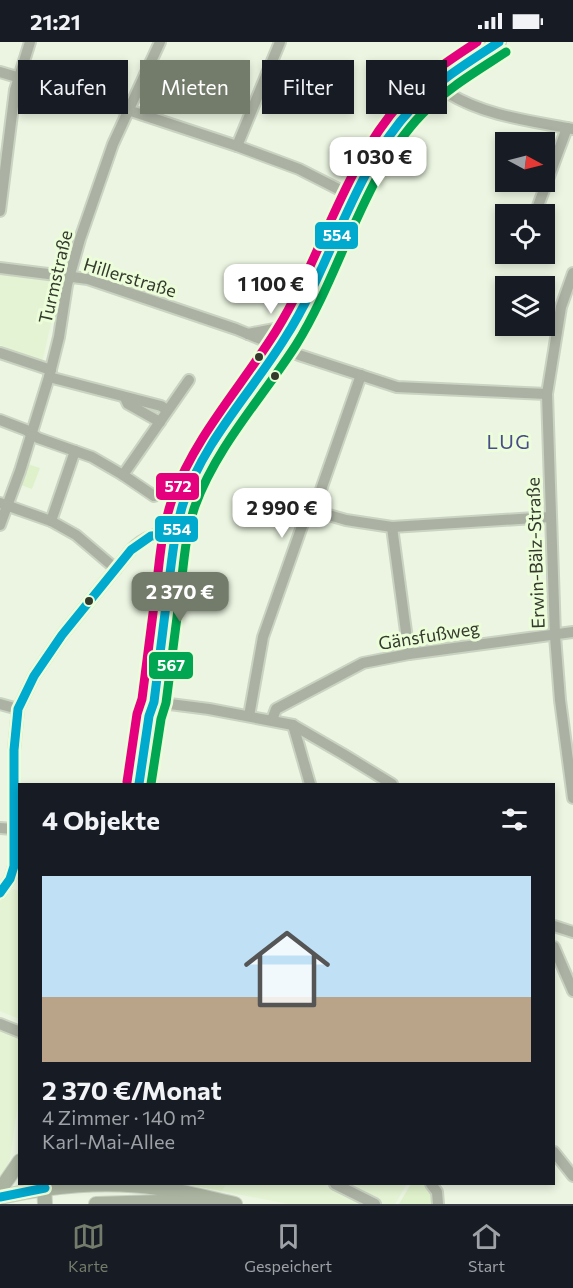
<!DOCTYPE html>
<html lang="de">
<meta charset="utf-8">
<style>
:root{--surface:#171b24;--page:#20242c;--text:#f1f3f6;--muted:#9ea1a6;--line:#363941;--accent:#737b6b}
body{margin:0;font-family:Commissioner,sans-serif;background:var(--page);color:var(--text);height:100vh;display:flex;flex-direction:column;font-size:22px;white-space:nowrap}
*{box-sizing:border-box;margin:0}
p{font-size:20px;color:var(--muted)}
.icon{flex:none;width:33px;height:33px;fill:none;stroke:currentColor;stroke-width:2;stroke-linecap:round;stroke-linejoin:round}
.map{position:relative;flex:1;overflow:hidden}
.panel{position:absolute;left:18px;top:741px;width:537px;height:402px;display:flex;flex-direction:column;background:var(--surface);border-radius:0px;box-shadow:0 3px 9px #0003}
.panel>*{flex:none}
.banner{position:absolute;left:18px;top:18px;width:537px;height:54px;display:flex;gap:12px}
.needle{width:39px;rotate:97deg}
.fabs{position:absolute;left:495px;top:90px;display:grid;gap:12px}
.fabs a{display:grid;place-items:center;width:60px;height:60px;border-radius:0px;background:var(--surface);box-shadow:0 3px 9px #0003;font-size:30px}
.price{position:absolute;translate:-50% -51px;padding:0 14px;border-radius:12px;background:#fff;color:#222;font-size:20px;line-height:39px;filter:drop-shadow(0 2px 3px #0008)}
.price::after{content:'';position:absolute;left:50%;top:36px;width:18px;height:14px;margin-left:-9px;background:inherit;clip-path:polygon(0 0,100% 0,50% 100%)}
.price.on{background:var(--accent);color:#fff}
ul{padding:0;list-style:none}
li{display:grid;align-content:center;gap:12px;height:318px;padding:0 24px}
li span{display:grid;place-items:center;height:186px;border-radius:0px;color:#555}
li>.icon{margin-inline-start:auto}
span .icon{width:108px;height:108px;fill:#fffc;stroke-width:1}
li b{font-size:26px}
h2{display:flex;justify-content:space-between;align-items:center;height:72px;padding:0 24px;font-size:26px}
.tag{padding:0 21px;border-radius:0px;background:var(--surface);box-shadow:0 3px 9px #0003;font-size:21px;line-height:54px}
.tag.on{background:var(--accent);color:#fff}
.status{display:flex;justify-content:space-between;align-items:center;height:42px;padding:0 30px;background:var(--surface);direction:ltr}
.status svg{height:16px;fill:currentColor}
.tab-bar{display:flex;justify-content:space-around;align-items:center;height:84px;border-top:2px solid var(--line);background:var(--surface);font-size:16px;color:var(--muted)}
.tab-bar a{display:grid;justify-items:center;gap:3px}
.tab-bar .on{color:var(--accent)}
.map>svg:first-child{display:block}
.built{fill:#e4f3d3}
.green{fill:#dff1cb}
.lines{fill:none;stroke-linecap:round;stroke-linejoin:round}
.minor-casing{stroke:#cad2c2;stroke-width:14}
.major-casing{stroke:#cad2c2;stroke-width:16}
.minor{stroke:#abb2a3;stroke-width:10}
.major{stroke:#aab4a0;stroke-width:14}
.bus-1-casing{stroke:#ecfdd9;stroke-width:14}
.bus-2-casing{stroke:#ecfdd9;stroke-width:14}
.bus-3-casing{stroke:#ecfdd9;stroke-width:14}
.bus-1{stroke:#00a9ce;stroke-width:9}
.bus-2{stroke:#00a651;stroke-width:9}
.bus-3{stroke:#e5007d;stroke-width:9}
.bus-dot{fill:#333a2c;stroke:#ecfdd9;stroke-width:2}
.labels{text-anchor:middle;stroke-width:6;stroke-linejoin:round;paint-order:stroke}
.street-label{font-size:18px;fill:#333a2c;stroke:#ecfdd9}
.neighbourhood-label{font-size:20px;letter-spacing:1.5px;fill:#484c8a;stroke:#ecfdd9}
.line-badge{stroke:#ecfdd9;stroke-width:2}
.badge-label{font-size:16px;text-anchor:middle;font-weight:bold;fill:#fff}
</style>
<div class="status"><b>21:21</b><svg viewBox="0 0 49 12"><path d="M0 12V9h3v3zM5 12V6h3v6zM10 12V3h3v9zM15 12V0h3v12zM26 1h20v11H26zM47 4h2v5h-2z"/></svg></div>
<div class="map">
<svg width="573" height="1162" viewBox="0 0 573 1162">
<rect width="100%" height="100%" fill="#ebf5e1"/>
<!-- built -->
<g class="built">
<path d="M0,231L61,239L42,320L0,303Z"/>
<path d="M14,847L20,850L19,977L0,969V859Z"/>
<path d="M0,988L20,996L19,1054L10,1116L4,1136L0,1140Z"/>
<path d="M187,1142H407L395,1162H288Z"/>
</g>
<!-- green -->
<g class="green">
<path d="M25,421L40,426L32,447L18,442Z"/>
<path d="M181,1142H226L222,1149Z"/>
<path d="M411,1142H426L432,1154V1162H399Z"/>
</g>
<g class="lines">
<defs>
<g id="minor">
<path d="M0,30L128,68L237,104L299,127L354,155"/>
<path d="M448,51C485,74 531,79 573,87"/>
<path d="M237,104L280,0"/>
<path d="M0,169L15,48L30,0"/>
<path d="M535,172L567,86"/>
<path d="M0,226L88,237L236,287L299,313L397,345L547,352"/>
<path d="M573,231L561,265L547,352L555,594L560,658L573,756"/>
<path d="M248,292L284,285L293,277"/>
<path d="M0,311L51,328"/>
<path d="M49,335L161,364L167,368"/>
<path d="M126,358L128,362L160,380"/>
<path d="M0,378L26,388L38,396L92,415L123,433L154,454"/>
<path d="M123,433L189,338"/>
<path d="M0,461L51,479L76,493L116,527"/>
<path d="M316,462L322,471L346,478L392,485L550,475"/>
<path d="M51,479L75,409"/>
<path d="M0,483L20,429L49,335L59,295L67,243L80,197L113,102L160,0"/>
<path d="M392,485L409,612"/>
<path d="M154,660L209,667L293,683L343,712L392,742"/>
<path d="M0,662L18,667"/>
<path d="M249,674L263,595L307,470L316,462L361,333"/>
<path d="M272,678L276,667L363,621L409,612L573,590"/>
<path d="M293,683L310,742"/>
<path d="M0,786L13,787"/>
<path d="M0,851L10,837L14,824V708L18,667L34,634L62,593L131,508C144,495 157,490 175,492"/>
<path d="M554,884L573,890"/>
<path d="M554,905L573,949"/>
<path d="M0,982L20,990"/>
<path d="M554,1110L573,1134"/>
<path d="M335,1142L375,1162"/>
<path d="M431,1142L437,1150L438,1162"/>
</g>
<g id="major">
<path d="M149,741L156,683"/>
<path d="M139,742L149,674L154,660L175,492C191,406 262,344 302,268C335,204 358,134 403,76C426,46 468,21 499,0"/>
<path d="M44,1142L45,1162"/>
<path d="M0,1148L20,1119"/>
<path d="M0,1155C52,1144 104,1138 158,1146C184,1149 210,1157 235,1162"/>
<path d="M96,1162L159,1160L199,1162"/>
</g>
</defs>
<!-- minor casing -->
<use href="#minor" class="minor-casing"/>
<!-- major casing -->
<use href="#major" class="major-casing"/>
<!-- minor -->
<use href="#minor" class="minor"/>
<!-- major -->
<use href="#major" class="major"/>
<defs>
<g id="bus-1">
<path d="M139,742L149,674L154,660C159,622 163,585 168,547C172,518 174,490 183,462C203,400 251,351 285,296C332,223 352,130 412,66C437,39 469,20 499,0"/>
<path d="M0,851L10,837L14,824V708L18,667L34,634L62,593L131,508L151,494L175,492"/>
<path d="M0,1155L45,1146"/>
</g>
<path id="bus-2" d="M151,742L161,677L166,661C171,622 176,583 181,544C184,517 186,490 195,464C217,404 262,356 296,303C341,231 363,133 422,72C446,47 477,29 506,10"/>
<path id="bus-3" d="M127,740L137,672L142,657C147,618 152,579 157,540C160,511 163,482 173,455C196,393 241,345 276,289C322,215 343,125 402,59C423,35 451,17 477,0"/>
</defs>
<!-- bus-1 casing -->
<use href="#bus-1" class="bus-1-casing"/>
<!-- bus-2 casing -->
<use href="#bus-2" class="bus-2-casing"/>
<!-- bus-3 casing -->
<use href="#bus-3" class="bus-3-casing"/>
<!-- bus-1 -->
<use href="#bus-1" class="bus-1"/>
<!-- bus-2 -->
<use href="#bus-2" class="bus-2"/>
<!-- bus-3 -->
<use href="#bus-3" class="bus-3"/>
</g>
<!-- markers -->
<g class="bus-dot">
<circle cx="259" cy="315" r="5"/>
<circle cx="275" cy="334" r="5"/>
<circle cx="89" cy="559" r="5"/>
</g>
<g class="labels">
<!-- street labels -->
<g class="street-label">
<text transform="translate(56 235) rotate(-77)" y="6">Turmstraße</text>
<text transform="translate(130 236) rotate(17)" y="6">Hillerstraße</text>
<text transform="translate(536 511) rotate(-92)" y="6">Erwin-Bälz-Straße</text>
<text transform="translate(429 594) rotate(-9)" y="6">Gänsfußweg</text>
</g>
<!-- neighbourhood labels -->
<g class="neighbourhood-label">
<text x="509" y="407">LUG</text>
</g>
</g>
<g class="line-badge">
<rect x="314" y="179" width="45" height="29" rx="6" fill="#00a9ce"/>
<rect x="155" y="430" width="45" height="29" rx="6" fill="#e5007d"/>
<rect x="154" y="473" width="45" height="28" rx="6" fill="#00a9ce"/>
<rect x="148" y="609" width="46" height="29" rx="6" fill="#00a651"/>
</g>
<g class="badge-label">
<text x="337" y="199">554</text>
<text x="178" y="450">572</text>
<text x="177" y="493">554</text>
<text x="171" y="629">567</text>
</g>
</svg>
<div class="fabs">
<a><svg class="needle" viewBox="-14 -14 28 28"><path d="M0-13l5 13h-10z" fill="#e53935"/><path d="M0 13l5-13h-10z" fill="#9ea1a6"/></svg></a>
<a><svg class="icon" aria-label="locate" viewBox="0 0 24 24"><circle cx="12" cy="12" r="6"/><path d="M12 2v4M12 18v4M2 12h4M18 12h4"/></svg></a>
<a><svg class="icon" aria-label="layers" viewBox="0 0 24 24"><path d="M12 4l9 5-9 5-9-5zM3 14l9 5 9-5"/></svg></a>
</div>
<b class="price" style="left:378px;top:146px">1 030 €</b>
<b class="price" style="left:271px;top:273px">1 100 €</b>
<b class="price" style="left:282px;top:497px">2 990 €</b>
<b class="price on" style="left:180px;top:581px">2 370 €</b>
<div class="banner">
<a class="tag">Kaufen</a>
<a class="tag on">Mieten</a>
<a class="tag">Filter</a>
<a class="tag">Neu</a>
</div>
<section class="panel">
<h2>4 Objekte<svg class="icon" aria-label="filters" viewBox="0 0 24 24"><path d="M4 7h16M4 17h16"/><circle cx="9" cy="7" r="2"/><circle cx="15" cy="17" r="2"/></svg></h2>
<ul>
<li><span style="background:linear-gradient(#bfe0f5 65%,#b9a48a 0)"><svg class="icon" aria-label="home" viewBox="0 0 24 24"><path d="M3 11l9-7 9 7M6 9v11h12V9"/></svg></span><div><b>2 370 €/Monat</b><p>4 Zimmer · 140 m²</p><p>Karl-Mai-Allee</p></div></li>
</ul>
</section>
</div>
<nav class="tab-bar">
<a class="on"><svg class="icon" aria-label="map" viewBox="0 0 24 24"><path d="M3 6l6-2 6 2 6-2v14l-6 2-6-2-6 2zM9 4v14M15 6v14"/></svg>Karte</a>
<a><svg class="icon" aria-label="saved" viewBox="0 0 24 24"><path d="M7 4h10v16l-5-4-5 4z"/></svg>Gespeichert</a>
<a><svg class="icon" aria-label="home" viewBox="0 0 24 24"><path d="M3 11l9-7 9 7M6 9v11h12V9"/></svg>Start</a>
</nav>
